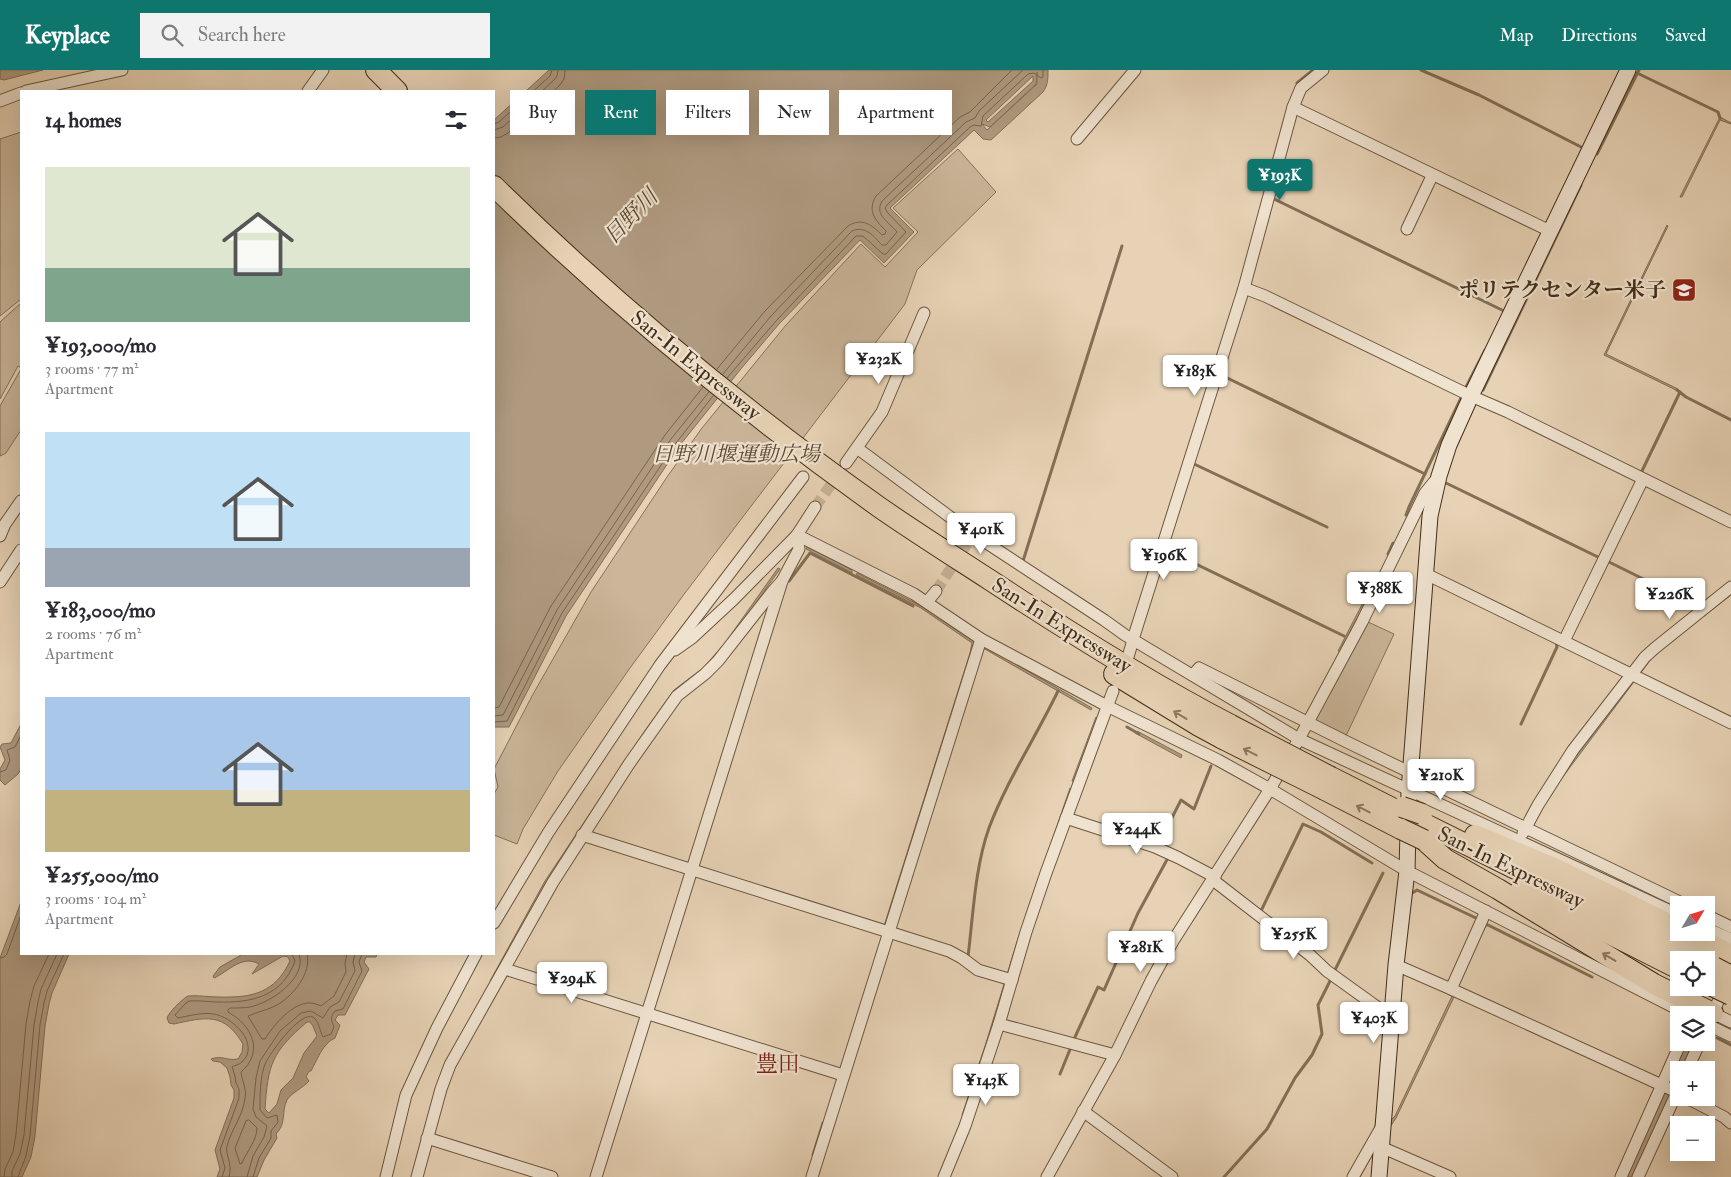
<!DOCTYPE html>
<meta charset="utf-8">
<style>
:root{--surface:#fff;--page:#f2f2f3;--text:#2b2b33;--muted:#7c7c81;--accent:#0f766e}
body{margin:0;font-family:"IM FELL Double Pica","Noto Serif JP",serif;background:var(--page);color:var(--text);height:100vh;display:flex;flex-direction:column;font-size:19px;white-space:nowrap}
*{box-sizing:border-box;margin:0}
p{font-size:16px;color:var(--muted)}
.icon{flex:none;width:28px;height:28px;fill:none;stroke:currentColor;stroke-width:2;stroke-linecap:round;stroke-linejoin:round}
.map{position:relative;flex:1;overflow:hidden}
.side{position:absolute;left:20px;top:20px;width:475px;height:865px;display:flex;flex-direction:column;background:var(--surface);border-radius:0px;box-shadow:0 5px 20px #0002}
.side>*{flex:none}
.banner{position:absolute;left:510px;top:20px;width:475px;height:45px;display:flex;gap:10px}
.needle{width:32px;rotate:52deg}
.tools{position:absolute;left:1670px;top:826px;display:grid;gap:10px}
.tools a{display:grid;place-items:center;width:45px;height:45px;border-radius:0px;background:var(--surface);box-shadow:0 5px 20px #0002;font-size:25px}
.price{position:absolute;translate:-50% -42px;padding:0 11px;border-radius:5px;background:#fff;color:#222;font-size:16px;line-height:32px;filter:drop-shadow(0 1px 2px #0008)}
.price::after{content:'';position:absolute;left:50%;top:30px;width:15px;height:11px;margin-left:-8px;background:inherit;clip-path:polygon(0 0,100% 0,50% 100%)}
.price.on{background:var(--accent);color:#fff}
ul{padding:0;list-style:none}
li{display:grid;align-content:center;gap:10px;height:265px;padding:0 25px}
li span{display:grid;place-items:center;height:155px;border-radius:0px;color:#555}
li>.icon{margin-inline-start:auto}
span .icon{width:90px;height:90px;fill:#fffc;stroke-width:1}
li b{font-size:21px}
h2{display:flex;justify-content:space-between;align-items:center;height:60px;padding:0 25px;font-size:21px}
.tag{padding:0 18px;border-radius:0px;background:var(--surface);box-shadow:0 5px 20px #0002;font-size:18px;line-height:45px}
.tag.on{background:var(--accent);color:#fff}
header{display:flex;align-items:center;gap:30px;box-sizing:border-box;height:70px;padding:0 25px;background:var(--accent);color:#fff}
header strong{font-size:24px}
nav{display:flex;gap:28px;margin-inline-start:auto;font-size:18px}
.search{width:350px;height:45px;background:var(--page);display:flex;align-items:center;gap:12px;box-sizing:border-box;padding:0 18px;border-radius:0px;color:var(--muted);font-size:19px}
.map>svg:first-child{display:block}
.green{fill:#cbb69a;stroke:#867259}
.water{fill:#af9a80;stroke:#836f56;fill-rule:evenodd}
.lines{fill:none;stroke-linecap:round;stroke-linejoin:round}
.shore{stroke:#78644c;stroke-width:1}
.stream{stroke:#836f56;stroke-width:3}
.street-tunnel{stroke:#c6b196;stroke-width:11;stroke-dasharray:11 5.5;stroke-linecap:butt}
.street-casing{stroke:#6b573f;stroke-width:13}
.secondary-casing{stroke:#422e18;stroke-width:17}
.highway-casing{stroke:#422e18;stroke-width:22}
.street{stroke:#efe2cf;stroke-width:11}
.secondary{stroke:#efe2cf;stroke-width:15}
.highway{stroke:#e7d2b5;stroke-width:20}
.highway-bridge-casing{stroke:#422e18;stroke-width:22;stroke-linecap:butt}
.highway-bridge{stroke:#e7d2b5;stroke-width:20}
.oneway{stroke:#8c785f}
.labels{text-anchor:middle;stroke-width:4.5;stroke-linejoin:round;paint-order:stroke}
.poi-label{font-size:21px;font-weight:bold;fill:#422e18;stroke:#efe2cf;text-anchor:end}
.street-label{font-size:21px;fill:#422e18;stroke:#efe2cf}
.park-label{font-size:21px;font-style:italic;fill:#5d4932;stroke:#efe2cf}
.water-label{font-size:22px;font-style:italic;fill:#5d4932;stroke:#efe2cf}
.neighbourhood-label{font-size:22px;fill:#7a1f14;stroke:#efe2cf}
</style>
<header>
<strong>Keyplace</strong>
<div class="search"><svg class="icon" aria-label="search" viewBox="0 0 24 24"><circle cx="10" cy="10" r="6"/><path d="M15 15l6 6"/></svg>Search here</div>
<nav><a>Map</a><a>Directions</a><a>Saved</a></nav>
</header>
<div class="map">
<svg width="1731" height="1107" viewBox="0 0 1731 1107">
<rect width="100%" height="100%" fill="#e7d2b5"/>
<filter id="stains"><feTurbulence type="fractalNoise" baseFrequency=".004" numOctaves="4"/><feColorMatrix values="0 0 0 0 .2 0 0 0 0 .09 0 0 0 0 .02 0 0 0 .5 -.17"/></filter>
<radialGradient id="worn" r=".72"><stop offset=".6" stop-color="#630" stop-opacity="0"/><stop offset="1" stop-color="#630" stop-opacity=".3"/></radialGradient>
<!-- green -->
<g class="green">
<path d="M21,62V229L0,246V69Z"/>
<path d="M958,79L996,122L917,200L905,234L685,523L630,598L558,701L523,759L517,774L494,765V724L498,717L494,699L532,626L591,522L667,407L702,358L786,255L861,174L885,197L918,162L893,138Z"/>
<path d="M21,233V298L18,296L0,329V252Z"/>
<path d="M21,299V360L6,383L0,386V336Z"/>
<path d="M1366,551L1394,564L1345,668L1314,651Z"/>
</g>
<!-- water -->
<g class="water">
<path d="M0,0H43L4,10L0,9Z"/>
<path d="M549,0H1048C1048,9 1048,15 1043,22L991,70L983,69L974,60L890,138L914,162L884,193L860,170L779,254L740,300L680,375L566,546L509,657H494V50ZM1037,2V14L987,60L982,54L990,57L1036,14ZM1033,6V11L988,52L986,50Z"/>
<path d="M1720,47L1731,53V54L1720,50L1682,127H1680Z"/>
<path d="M1667,155L1668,156L1606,284L1678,319L1680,322L1604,285Z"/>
<path d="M807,477L852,500V503L806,479Z"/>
<path d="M778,498L780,499L726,575L704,599L679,618L492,912L490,911L545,811L644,662L674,620L703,598L725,573Z"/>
<path d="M857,503L923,537L975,572L886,855L884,856L970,583L972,573L921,538L856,505Z"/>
<path d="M1370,519L1372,520L1341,582L1338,581Z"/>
<path d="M1731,522V525L1654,585L1559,712L1540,742L1537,740L1576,684L1648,587Z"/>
<path d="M984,576L1092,638L1091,640L983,578Z"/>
<path d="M1096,647L1099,648L1075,713L1072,711Z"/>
<path d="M21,654V699L18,704L5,715L0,710V699L5,690L0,677L2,674L11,673Z"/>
<path d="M1137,661L1182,685L1181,688L1135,663Z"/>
<path d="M1070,718L1073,719L964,1046L962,1045L986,973L1016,875Z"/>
<path d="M21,832V884H69L52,923L49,934L45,956L35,1066L31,1087L22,1107H0V888Z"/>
<path d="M243,884H377L376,887H366L364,892L369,899L345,945H338L335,950L340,955L335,968C323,973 317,990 311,1001H309L306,1007L309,1011C303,1018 291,1023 287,1030C281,1042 287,1053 276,1064L277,1068L264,1090L257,1107H217L220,1099L215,1080L234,1028V1020L231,1015L230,1007L227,998L220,992L213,991L211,989C223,985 226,991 238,989L242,982L243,974C224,942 206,947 174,954L169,953L167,948C169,942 182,929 188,926C199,925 208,927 219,927C252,928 275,923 290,891L288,887L283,886L252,904L259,894C242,884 228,902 214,908L213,906L220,897ZM307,952H310L313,956L317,966L304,983L293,1008L281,1020L277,1034L269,1043L265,1039C268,994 272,982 307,952Z"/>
<path d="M1453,924L1455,925L1396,1048L1375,1080L1360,1107H1357L1389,1052L1395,1046Z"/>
<path d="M1684,973H1695L1683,1000H1679V1010L1671,1024L1635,1107H1624Z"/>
</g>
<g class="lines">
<!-- shore -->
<g class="shore">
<path d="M494,54L499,52L550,6L552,0"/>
<path d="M494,60L503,57L554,10L557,6L558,0"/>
<path d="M494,68L501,67L508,63L559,16L564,9L565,0"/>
<path d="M717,299L765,241L848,156C862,147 872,155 882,165L885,164L886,161C875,150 867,141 876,126L960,47L970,42L1012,0"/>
<path d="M723,304L771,246L852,161C866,155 874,167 882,175H886L897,162C889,152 874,145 882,131L966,52L975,48L979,41L1023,0"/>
<path d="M727,308L776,251L856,166H863L883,184H886L906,162L887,142L885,138L887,135L970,57L974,55L981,56L983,46L1028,4L1034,3L1041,8L1043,7V0"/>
<path d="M494,638L499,637L551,536L665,365L703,317"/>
<path d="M494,646L503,645L557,540L671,369L709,322"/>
<path d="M494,652L507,651L562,543L676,373L713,326"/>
<path d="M0,702L6,700L10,690L7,680L15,677L21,665"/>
<path d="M307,884C312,903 293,926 277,935C268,940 257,942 248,946L262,969H265C273,956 292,933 309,933C313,933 317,934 321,936L334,926L346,902L345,893L347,884"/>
<path d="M0,888L4,887L7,884L21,845"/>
<path d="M249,1050L257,1058C257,1070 247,1081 242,1093L240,1094L235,1078L246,1051Z"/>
<path d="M4,1107L5,1099L13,1082L16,1064L26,954L30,931L34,916L49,884"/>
<path d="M12,1107V1101L20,1084L24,1065L34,955L38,932L41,919L57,884"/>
<path d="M18,1107L26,1086L30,1066L40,955L44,933L47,921L64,884"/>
<path d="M222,1107L225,1098L220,1080L239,1028V1019L236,1013L235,1006L232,997C235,995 239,995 242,992C261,974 232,946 213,944C203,942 188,946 178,948L175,945L186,933L189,931C199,930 208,932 217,932C251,933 282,927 295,891L292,884"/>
<path d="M229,1107C233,1093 225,1085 227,1076C231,1060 243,1046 245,1028C247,1019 242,1011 241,1002C264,982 253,956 228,942V940L230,938C236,938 244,938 250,937C270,933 308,908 299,884"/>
<path d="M247,1107L253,1086L264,1067L267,1056L256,1047L253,1039L256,1008L260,991L280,961L301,943L311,941L323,948L330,937L339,932L355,901L353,892L355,884"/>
<path d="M253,1107L259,1088L271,1068V1061L278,1052L277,1045L267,1048L260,1040C260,1025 260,1007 265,994C270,983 300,941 313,947C319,951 320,962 323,967L331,964L334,957C331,950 330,947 335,941L343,939L362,901L359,892L362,884"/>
</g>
<!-- stream -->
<g class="stream">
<path d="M1421,0L1479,25L1583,78"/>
<path d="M1637,3L1718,42L1720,48"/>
<path d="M1297,13L1313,0"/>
<path d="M1597,84L1639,0"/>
<path d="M1272,128L1504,241"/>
<path d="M1219,304L1425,404"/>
<path d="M1465,319L1485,280"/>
<path d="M1483,320L1581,115"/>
<path d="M1677,320L1686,327L1731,350"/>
<path d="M1192,393L1327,457"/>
<path d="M1641,403L1680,322"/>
<path d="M1444,412L1600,488"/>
<path d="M1406,445L1409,437L1461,328"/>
<path d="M1165,479L1344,566"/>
<path d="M1388,484L1393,473"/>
<path d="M1023,491L1122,176"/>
<path d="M1607,491L1700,537"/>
<path d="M789,511L810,483L913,536"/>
<path d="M1521,654L1557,577L1556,573"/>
<path d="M1127,657L1139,664"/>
<path d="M1158,775L1181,730L1194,739L1211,696"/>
<path d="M1409,825L1417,820L1478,849"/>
<path d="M1260,843L1303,754L1321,762L1372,793"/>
<path d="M1484,857L1485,855H1488L1592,907"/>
<path d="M968,887C973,846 975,797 989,758C1007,710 1036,667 1058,621"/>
<path d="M1334,902L1383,803"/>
<path d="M1075,967L1098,917L1104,920L1138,843L1169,786"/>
<path d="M1717,968L1731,975"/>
<path d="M1060,1004L1071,977"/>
<path d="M813,1085L823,1053"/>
<path d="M1224,1107L1267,1059L1295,1008L1312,985L1322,964L1318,935L1331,909"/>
</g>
<!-- street-tunnel -->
<g class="street-tunnel">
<path d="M815,437L840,402"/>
<path d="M936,521L967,474"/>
</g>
<defs>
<g id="street">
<path d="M1323,0L1301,18L1293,37L1550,161"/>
<path d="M26,21L122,0"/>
<path d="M308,21L323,0"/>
<path d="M0,31L21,23"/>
<path d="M1077,69L1135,0"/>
<path d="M1407,159L1432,106"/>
<path d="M1244,218L1265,226L1471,326L1508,342L1731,452"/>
<path d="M857,378L973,464L1104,550L1125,565L1299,669L1679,845"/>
<path d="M846,393L882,342L924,243"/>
<path d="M797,465L914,524L981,569L1107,636L1218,690L1270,719L1407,801L1689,945"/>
<path d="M0,466L5,454L21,431"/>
<path d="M1426,504L1731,653"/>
<path d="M0,512L21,480"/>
<path d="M927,532L936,521"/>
<path d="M1564,571L1643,409"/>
<path d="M675,580L692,568L734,529L797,465L815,437"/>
<path d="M1128,587L1135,563L1244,218L1293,37"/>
<path d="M1193,605L1199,598L1351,674L1686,835"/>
<path d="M1066,748L1155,777L1179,788L1215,807"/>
<path d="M1523,763L1538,735L1573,680L1645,587L1655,578L1731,517"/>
<path d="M582,765L949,881L962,888L978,900L1012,910"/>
<path d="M1213,810L1310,885L1327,901L1391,947"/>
<path d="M1706,845L1731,857"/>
<path d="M494,853L548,763L660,595L803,407"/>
<path d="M1706,858L1731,869"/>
<path d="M1396,895L1451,919L1486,841"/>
<path d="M505,899L843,1005"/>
<path d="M1451,919L1679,1023"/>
<path d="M1713,943L1731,952"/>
<path d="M999,954L1115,985"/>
<path d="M1706,954L1731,966"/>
<path d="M1706,959L1724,918"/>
<path d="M1687,1000L1700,972"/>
<path d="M1687,1028L1724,1047L1731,1053"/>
<path d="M1083,1041L1172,1107"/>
<path d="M427,1068L552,1107"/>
<path d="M1381,1077L1450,1107"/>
<path d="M386,1107L406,1025L437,958L476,884"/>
<path d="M417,1107L441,1019L450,995L553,812L629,694L677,626L705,604L718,591L773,521L782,511"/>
<path d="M596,1107L782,511L799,479L797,465"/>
<path d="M812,1107L981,569"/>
<path d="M944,1107L965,1056L999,954L1026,862L1046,803L1113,621"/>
<path d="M1047,1107L1115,985L1151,911L1173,871L1270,719L1299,669L1362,552L1425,423L1438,407"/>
<path d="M1353,1107L1382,1056"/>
<path d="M1621,1107L1681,972"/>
<path d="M1638,1107L1679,1018"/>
</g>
<path id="secondary" d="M1379,1107L1396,895L1407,801L1409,721L1430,446L1439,406L1449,375L1471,326L1628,0"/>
<g id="highway">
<path d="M376,0L397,21"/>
<path d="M494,116C613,233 743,340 879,437C915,462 953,486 990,510C1069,562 1148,612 1231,655"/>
<path d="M1114,604L1199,656L1223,669"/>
<path d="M1331,707L1402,743"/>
<path d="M1325,720L1401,759"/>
<path d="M1421,752L1699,890"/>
<path d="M1475,765L1554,798L1679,859"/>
<path d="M1424,770L1445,789L1498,819L1654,914L1713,943"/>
<path d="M1521,819L1679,899"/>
<path d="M1686,862L1731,885"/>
</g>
</defs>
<!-- street casing -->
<use href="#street" class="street-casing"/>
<!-- secondary casing -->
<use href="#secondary" class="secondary-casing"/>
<!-- highway casing -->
<use href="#highway" class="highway-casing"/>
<!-- street -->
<use href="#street" class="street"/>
<!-- secondary -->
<use href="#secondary" class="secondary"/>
<!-- highway -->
<use href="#highway" class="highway"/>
<defs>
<g id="highway-bridge">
<path d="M1231,655L1331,707"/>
<path d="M1223,669L1325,720"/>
<path d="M1402,737L1422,744"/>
<path d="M1401,759L1424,770"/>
<path d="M1714,897L1731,906"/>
<path d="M1706,913L1731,925"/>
</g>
</defs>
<!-- highway-bridge casing -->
<use href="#highway-bridge" class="highway-bridge-casing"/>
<!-- highway-bridge -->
<use href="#highway-bridge" class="highway-bridge"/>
</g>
<!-- one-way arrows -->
<defs><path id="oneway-shaft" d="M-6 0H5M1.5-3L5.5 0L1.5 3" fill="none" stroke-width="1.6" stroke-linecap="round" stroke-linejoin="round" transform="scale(1.25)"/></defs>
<g class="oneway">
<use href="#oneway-shaft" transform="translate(1180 645) rotate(-149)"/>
<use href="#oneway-shaft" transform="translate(1250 682) rotate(-153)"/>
<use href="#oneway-shaft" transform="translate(1363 739) rotate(-153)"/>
<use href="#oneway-shaft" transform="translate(1609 887) rotate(-149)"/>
</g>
<!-- icons -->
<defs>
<symbol id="school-square" viewBox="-11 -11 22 22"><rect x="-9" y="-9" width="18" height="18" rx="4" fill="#8f2418" stroke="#efe2cf"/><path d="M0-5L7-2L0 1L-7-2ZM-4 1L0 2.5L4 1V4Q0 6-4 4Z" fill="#fff"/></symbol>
</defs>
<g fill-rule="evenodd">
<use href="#school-square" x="1670" y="206" width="28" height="28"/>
</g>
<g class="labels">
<!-- poi labels -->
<g class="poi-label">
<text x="1666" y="227">ポリテクセンター米子</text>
</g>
<!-- street labels -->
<g class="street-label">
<text transform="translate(696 295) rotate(39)" y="7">San-In Expressway</text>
<text transform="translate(1062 555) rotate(32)" y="7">San-In Expressway</text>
<text transform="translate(1511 797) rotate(26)" y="7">San-In Expressway</text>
</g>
<!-- park labels -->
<g class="park-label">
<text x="736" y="391">日野川堰運動広場</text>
</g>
<!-- water labels -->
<g class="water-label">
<text transform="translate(630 146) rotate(-46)" y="8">日野川</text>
</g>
<!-- neighbourhood labels -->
<g class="neighbourhood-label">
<text x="778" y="1001">豊田</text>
</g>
</g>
<rect width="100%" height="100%" filter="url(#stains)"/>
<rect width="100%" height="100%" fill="url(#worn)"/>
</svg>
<div class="tools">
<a><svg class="needle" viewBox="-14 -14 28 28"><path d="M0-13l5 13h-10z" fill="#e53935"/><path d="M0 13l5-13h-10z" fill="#7c7c81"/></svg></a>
<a><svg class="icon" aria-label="locate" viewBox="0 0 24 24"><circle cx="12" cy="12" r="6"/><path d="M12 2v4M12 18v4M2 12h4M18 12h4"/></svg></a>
<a><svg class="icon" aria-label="layers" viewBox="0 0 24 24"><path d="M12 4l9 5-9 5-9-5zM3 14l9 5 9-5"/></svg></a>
<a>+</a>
<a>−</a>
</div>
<b class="price on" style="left:1280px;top:131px">¥193K</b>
<b class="price" style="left:879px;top:315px">¥232K</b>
<b class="price" style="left:1195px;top:327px">¥183K</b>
<b class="price" style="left:981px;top:485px">¥401K</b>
<b class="price" style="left:1164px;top:511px">¥196K</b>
<b class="price" style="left:1380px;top:544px">¥388K</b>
<b class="price" style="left:1670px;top:550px">¥226K</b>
<b class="price" style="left:1441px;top:731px">¥210K</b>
<b class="price" style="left:1137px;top:785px">¥244K</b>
<b class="price" style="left:1294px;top:890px">¥255K</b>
<b class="price" style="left:1141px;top:903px">¥281K</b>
<b class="price" style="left:572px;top:934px">¥294K</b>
<b class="price" style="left:1374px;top:974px">¥403K</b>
<b class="price" style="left:986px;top:1036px">¥143K</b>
<div class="banner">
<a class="tag">Buy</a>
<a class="tag on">Rent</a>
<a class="tag">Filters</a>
<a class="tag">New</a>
<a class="tag">Apartment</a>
</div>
<section class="side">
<h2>14 homes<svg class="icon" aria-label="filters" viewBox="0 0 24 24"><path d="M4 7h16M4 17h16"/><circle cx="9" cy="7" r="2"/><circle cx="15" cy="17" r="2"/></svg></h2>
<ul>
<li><span style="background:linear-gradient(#dfe7d0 65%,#7fa58c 0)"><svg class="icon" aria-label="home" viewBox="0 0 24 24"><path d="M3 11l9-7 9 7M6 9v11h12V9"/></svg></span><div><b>¥193,000/mo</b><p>3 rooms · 77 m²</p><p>Apartment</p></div></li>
<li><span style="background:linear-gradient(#bfe0f5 75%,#9aa5b1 0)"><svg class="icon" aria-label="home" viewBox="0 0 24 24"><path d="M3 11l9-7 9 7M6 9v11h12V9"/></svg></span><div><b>¥183,000/mo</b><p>2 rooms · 76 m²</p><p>Apartment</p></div></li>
<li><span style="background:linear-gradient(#a9c7e8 60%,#c2b280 0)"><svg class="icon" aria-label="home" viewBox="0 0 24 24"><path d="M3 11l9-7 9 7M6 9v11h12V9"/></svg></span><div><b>¥255,000/mo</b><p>3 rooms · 104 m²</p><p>Apartment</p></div></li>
</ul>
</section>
</div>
